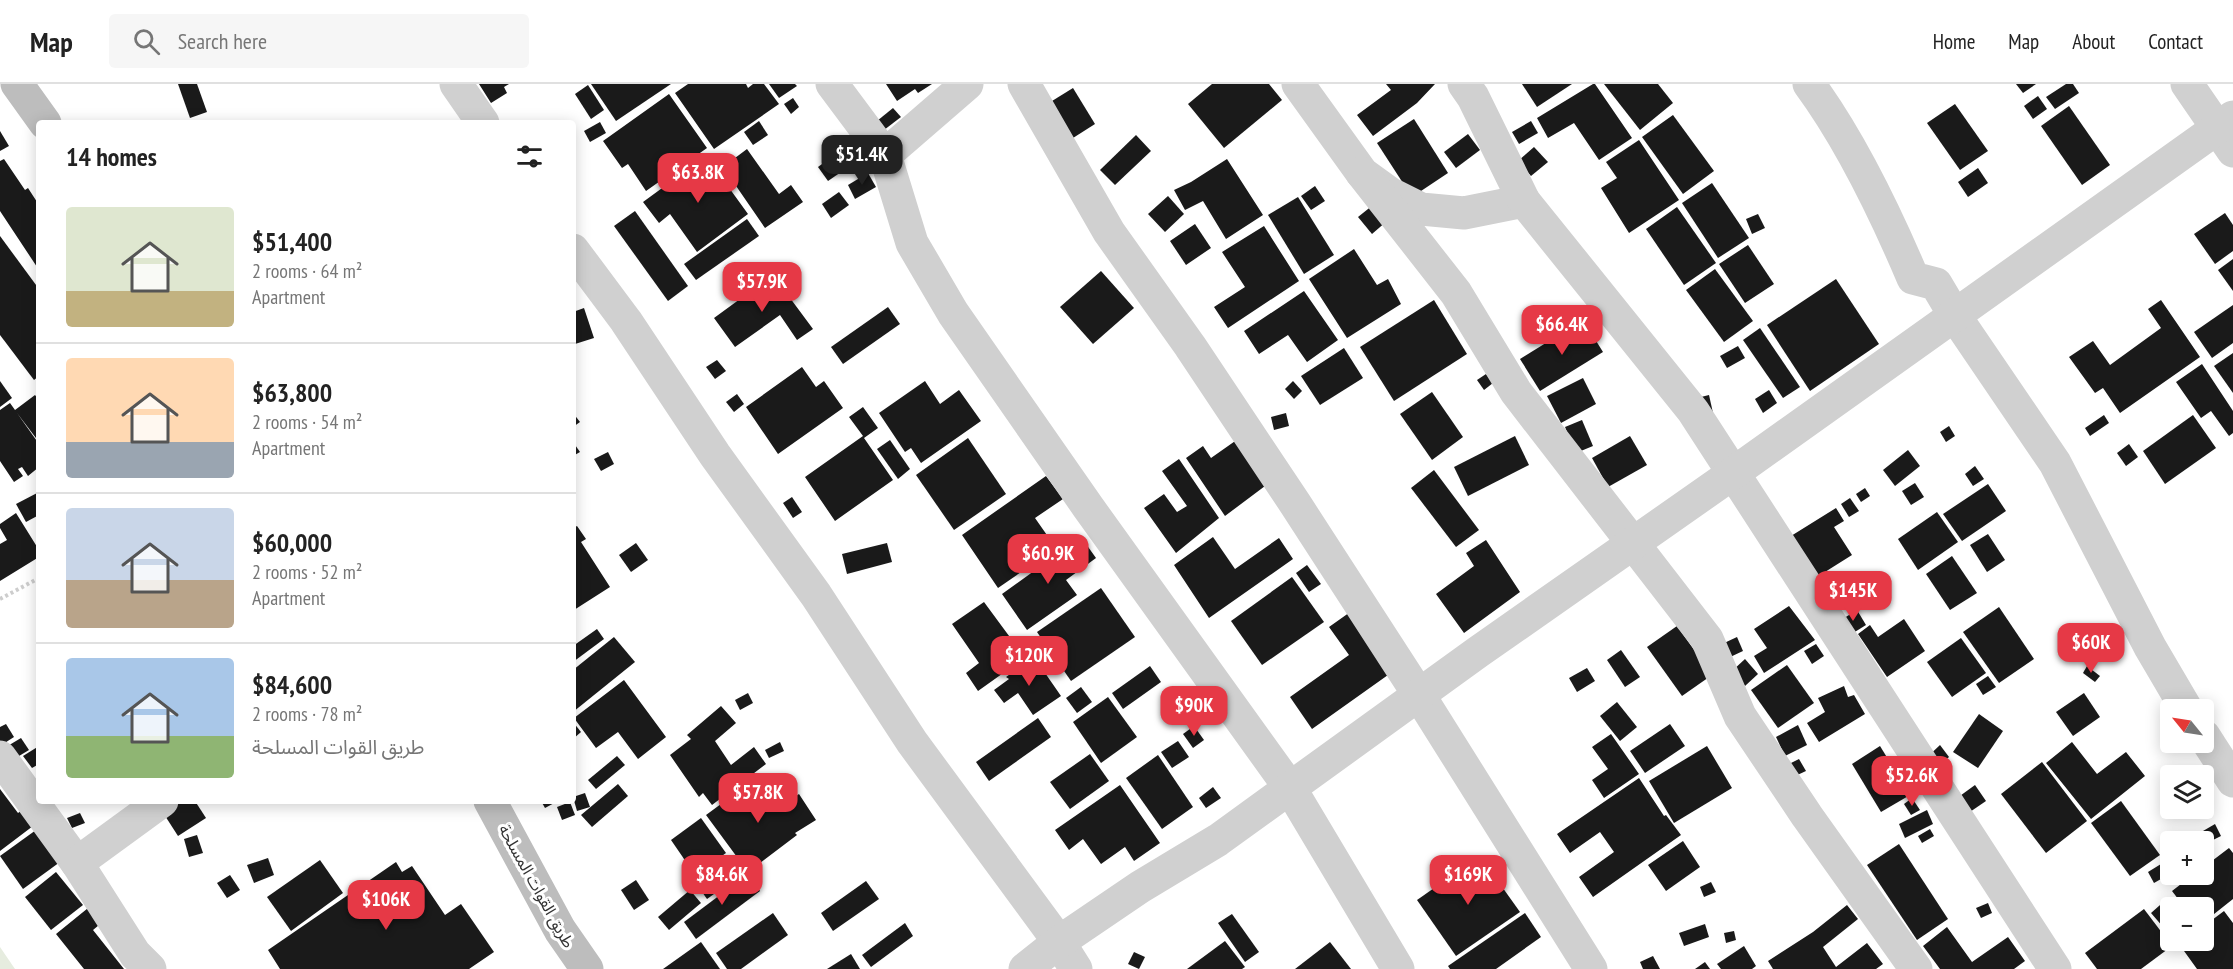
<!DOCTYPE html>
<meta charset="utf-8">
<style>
:root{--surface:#fff;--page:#f6f6f6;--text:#222;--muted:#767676;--line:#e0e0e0;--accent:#e63946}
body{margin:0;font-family:"PT Sans Narrow","Noto Sans Arabic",sans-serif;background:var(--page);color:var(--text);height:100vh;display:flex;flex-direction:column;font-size:22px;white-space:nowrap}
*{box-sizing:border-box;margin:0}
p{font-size:20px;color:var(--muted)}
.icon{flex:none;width:33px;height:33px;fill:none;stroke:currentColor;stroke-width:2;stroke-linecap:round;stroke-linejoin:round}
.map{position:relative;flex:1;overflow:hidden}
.drawer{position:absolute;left:36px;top:36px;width:540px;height:684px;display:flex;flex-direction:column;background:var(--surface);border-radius:6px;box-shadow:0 3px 15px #0003}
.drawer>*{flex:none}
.needle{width:39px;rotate:300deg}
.fabs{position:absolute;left:2160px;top:615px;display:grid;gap:12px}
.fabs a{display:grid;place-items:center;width:54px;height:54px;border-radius:6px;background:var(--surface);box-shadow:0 3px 15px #0003;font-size:30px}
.price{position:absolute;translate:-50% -51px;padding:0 14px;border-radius:12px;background:var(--accent);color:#fff;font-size:20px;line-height:39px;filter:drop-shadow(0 2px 3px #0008)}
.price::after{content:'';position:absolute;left:50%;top:36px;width:18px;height:14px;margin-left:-9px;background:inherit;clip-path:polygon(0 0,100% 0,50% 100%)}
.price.on{background:#222;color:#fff}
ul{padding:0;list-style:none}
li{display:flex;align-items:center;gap:18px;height:150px;padding:0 30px}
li+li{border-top:2px solid var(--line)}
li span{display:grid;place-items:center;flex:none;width:168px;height:120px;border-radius:6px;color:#555}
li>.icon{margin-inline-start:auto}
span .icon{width:72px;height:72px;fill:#fffc;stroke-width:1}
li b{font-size:26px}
h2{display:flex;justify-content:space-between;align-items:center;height:72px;padding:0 30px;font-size:26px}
header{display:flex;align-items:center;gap:36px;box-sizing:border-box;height:84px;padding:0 30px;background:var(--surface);border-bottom:2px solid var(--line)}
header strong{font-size:28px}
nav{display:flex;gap:33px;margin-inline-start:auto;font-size:21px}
.search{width:420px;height:54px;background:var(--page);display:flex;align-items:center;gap:15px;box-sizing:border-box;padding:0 21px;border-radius:6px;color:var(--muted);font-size:22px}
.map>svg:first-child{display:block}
.green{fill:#e6ecdf}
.building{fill:#1a1a1a}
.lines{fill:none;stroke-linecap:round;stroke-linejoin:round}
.path{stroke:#cdcdcd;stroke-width:4;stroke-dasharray:3 3;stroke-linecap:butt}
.street{stroke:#d0d0d0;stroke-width:33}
.secondary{stroke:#bdbdbd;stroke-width:33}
.labels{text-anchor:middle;stroke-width:6;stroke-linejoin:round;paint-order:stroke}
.street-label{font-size:16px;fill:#333;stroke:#fff}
</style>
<header>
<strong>Map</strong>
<div class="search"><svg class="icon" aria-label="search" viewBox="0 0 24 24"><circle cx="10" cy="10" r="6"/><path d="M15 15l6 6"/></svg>Search here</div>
<nav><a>Home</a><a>Map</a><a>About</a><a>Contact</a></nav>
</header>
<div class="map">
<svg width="2233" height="885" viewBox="0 0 2233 885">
<rect width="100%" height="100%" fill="#fff"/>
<!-- green -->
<path class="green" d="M0,863L15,885H0Z"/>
<!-- building -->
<g class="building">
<path d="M178,0H197L207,28L190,34Z"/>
<path d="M479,0H509L504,3L507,9L491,19Z"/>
<path d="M591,0H671L616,37Z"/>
<path d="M688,0H746L748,4L753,0H764L779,20L714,65L675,9Z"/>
<path d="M769,0H795L797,2L779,14Z"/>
<path d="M886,0H932L918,9L915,5L897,17Z"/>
<path d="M1212,0H1269L1282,16L1224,64L1188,20Z"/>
<path d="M1386,0H1435L1417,19L1373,52L1357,31L1391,6Z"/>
<path d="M1522,0H1572L1537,23Z"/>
<path d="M1593,0H1595L1632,54L1599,76L1574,39L1548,54L1537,34Z"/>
<path d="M1604,0H1658L1673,19L1640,46Z"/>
<path d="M2016,0H2036L2023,9Z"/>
<path d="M2066,0H2073L2079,9L2055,25L2046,13Z"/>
<path d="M588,1L604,26L591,35L575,10Z"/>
<path d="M1073,4L1095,40L1073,54L1052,17Z"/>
<path d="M669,10L707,64L646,107L628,80L622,84L603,57Z"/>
<path d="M2038,12L2047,25L2033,35L2024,22Z"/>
<path d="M793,14L799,23L791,30L784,20Z"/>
<path d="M1955,20L1988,67L1960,86L1927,39Z"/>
<path d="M2069,22L2110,81L2082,101L2041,42Z"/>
<path d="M893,24L901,33L884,46L877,37Z"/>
<path d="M1673,31L1714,87L1683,110L1642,53Z"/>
<path d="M1414,35L1448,89L1412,113L1377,59Z"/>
<path d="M759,37L768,51L753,61L744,48Z"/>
<path d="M1531,37L1538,49L1519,60L1512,48Z"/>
<path d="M600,38L606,49L590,58L584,47Z"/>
<path d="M0,47L9,62L0,67Z"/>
<path d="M1468,50L1480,66L1456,84L1444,68Z"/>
<path d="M1136,51L1151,67L1115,101L1100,86Z"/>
<path d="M1639,56L1679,116L1629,149L1601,104L1617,94L1606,78Z"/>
<path d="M1534,63L1548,78L1531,92L1518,77Z"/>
<path d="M747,65L779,110L791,101L803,118L765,144L723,83Z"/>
<path d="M834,71L844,86L828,97L818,83Z"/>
<path d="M706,72L748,130L697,168L670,130L659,139L643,118Z"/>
<path d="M4,75L25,106L28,104L39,121V127L36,129L39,133V186L0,127V77Z"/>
<path d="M1227,75L1263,131L1226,155L1203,117L1185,126L1174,106L1191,98Z"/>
<path d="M1978,84L1988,99L1968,113L1958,98Z"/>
<path d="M868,89L876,103L855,115L848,101Z"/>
<path d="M1712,99L1749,154L1718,174L1682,119Z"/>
<path d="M1315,102L1325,117L1311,126L1301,112Z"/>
<path d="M839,108L849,121L831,134L822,120Z"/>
<path d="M1168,112L1184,130L1165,148L1148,130Z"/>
<path d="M1298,113L1334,171L1304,190L1268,131Z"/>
<path d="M1373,121L1387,137L1372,150L1358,133Z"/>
<path d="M1677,123L1716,179L1684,201L1646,145Z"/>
<path d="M635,127L688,202L668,217L614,142Z"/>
<path d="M2225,129L2233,141V167L2215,180L2194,150Z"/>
<path d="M1758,130L1765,144L1752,150L1746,135Z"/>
<path d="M747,135L759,152L696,196L684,180Z"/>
<path d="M1195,140L1211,164L1186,181L1170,157Z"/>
<path d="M1264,142L1299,197L1228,244L1214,223L1245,203L1222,168Z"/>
<path d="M0,152L39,205V292L34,296L0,251Z"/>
<path d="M1748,161L1774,200L1745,219L1719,180Z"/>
<path d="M1354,165L1377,201L1388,195L1401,220L1347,254L1309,195Z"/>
<path d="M2233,175V207L2218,186Z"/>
<path d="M1715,185L1753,237L1724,258L1686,206Z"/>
<path d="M1101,187L1134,224L1093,260L1060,223Z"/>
<path d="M773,191L813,245L797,256L780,231L735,263L714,234Z"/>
<path d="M1836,195L1879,260L1810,307L1767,241Z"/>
<path d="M1304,207L1338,256L1307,278L1288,251L1259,270L1244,247Z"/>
<path d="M1434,216L1467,270L1394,317L1360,263Z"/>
<path d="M2161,216L2200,273L2120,329L2103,304L2095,309L2069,273L2093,257L2110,281L2161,244L2148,225Z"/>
<path d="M2233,221V259L2212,274L2194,248Z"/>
<path d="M888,223L900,240L843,280L831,263Z"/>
<path d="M584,224L594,254L575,260L573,254V228Z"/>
<path d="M1583,236L1603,268L1540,307L1520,275Z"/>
<path d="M1760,244L1800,303L1783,314L1743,256Z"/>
<path d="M1738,262L1745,274L1727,284L1720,272Z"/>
<path d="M1344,264L1363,294L1320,321L1301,292Z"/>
<path d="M2233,269V309L2214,282Z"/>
<path d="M717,276L726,287L715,295L706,283Z"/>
<path d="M2202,280L2233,327V349L2229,352L2211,327L2201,334L2176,298Z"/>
<path d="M802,283L816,303L824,297L843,324L778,370L746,323Z"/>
<path d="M1486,290L1493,299L1484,306L1477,296Z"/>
<path d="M1583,294L1596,320L1561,339L1547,312Z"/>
<path d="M0,297L12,314L0,323Z"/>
<path d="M925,297L940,320L959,306L981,337L921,379L911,364L905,368L879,329Z"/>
<path d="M1293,297L1302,307L1294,315L1285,305Z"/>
<path d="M1769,306L1777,319L1763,329L1755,315Z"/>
<path d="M1432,308L1463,353L1432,376L1400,330Z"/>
<path d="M737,310L744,320L734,328L726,318Z"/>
<path d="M35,311L39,316V358L17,329L39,360V383L28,392L22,383L18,385L23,392L14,398L0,377V326L10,319L15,326Z"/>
<path d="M1709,311L1713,329L1693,315Z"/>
<path d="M863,323L878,344L864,354L893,396L835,437L805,393L863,352L849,333Z"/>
<path d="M573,329L580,338L573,343Z"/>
<path d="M1286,329L1289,342L1274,346L1271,333Z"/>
<path d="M2104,331L2109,339L2090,352L2085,344Z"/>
<path d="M2193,331L2216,364L2165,400L2143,367Z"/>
<path d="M1582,336L1593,362L1576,369L1565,343Z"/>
<path d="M1949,342L1955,352L1946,358L1940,348Z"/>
<path d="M1515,352L1529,381L1468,412L1454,383Z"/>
<path d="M1630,352L1647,381L1608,403L1592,374Z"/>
<path d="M968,354L1006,410L954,446L916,391Z"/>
<path d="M1238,355L1269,399L1225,432L1186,374L1203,362L1211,374Z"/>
<path d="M890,356L910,385L898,395L877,365Z"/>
<path d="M573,358L580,368L573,372Z"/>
<path d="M2129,360L2138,373L2126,382L2117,369Z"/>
<path d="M1908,366L1920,382L1895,402L1883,386Z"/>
<path d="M608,368L614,380L601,387L594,375Z"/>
<path d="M1179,375L1219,434L1176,469L1144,424L1164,410L1177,428L1187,422L1162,387Z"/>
<path d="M1975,382L1984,395L1973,402L1965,390Z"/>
<path d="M1434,386L1479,446L1456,463L1411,404Z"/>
<path d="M1046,392L1063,415L1035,434L1056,464L998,504L962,451Z"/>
<path d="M1915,399L1924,413L1911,421L1902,407Z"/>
<path d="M1988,400L2006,427L1962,457L1943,430Z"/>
<path d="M1865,404L1870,412L1861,418L1856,410Z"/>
<path d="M39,408V431L26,438L16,420Z"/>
<path d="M792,413L802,428L793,434L783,419Z"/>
<path d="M1850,414L1859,427L1849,433L1841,420Z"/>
<path d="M1836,424L1844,437L1834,443L1852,471L1817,493L1791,452Z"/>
<path d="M1937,428L1958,458L1918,486L1898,455Z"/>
<path d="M16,429L39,466V473L0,497V460L7,456L0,444V440Z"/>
<path d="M577,442L586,455L581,458L610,503L574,526L573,444Z"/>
<path d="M1988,450L2005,476L1987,488L1970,461Z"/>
<path d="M1081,453L1096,474L1066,496L1077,511L1027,546L1002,510Z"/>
<path d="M1213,453L1235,485L1279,454L1293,475L1209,534L1174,481Z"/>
<path d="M1486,456L1520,508L1464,549L1436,510L1474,482L1466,469Z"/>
<path d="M636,459L648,476L631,488L619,471Z"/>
<path d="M887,459L892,478L847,490L842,470Z"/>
<path d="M1952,472L1977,509L1950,526L1926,490Z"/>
<path d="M1307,481L1321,500L1309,508L1296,489Z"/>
<path d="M1833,488L1852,515L1836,526L1817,499Z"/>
<path d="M1292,493L1324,538L1262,581L1231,537Z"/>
<path d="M1101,504L1135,553L1071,597L1037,548Z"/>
<path d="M984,518L1012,556L1015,554L1027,572L978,607L966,589L979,579L952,540Z"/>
<path d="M1789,522L1815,556L1764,589L1754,572L1767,564L1754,545Z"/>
<path d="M1999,523L2034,575L1999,599L1963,548Z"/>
<path d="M1353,526L1395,586L1312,645L1290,613L1349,571L1329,543Z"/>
<path d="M1857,526L1866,541L1850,551L1841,536Z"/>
<path d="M1904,535L1925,567L1887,593L1858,550L1870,541L1878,553Z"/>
<path d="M1677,542L1712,591L1682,612L1647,563Z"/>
<path d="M597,545L604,555L573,578V562Z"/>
<path d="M614,553L635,578L573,628V586Z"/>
<path d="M1737,553L1743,567L1728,574L1722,560Z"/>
<path d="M1961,554L1986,589L1952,613L1927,578Z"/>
<path d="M1816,560L1824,572L1812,580L1804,567Z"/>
<path d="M1621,566L1640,593L1625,603L1607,576Z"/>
<path d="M1034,573L1061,612L1033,631L1018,609L1004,619L994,606L1009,595L1006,593Z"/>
<path d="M1745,575L1758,590L1745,602L1732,587Z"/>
<path d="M1787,581L1814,619L1778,644L1751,606Z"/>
<path d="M1150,582L1161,598L1123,625L1112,609Z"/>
<path d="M2087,582L2100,592L2095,598L2083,589Z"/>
<path d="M1587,584L1595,597L1577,608L1569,594Z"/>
<path d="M1988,592L1996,603L1983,611L1976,600Z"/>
<path d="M624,596L666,653L638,675L618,648L596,664L574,634Z"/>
<path d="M1844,602L1848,613L1854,611L1865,630L1819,658L1807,639L1825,628L1818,614Z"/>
<path d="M1081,603L1092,618L1077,629L1066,614Z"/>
<path d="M748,609L753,619L740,626L735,616Z"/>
<path d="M2084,609L2100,633L2073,652L2056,628Z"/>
<path d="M1108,613L1137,653L1101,679L1073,638Z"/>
<path d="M1617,618L1637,643L1620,657L1600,632Z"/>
<path d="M721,622L736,639L715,657L731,681L754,663L766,680L712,721L703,709L699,713L670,671L691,655L687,651Z"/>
<path d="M1979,630L2003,647L1978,684L1953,668Z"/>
<path d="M1038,634L1051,653L989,697L976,678Z"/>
<path d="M573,638L581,648L573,655Z"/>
<path d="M6,640L14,653L0,662V643Z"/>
<path d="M1670,640L1685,662L1645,689L1630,667Z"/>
<path d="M1798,641L1807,661L1785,672L1776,653Z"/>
<path d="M1194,642L1204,656L1193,664L1183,650Z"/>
<path d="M1611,650L1639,690L1604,714L1592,696L1608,685L1592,663Z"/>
<path d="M21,654L29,666L14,675L6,663Z"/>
<path d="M1178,657L1189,673L1172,684L1161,668Z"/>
<path d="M780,658L784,667L769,674L765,666Z"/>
<path d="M2072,658L2097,690L2126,668L2145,692L2091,735L2046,679Z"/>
<path d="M1940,661L1949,673L1933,687L1924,676Z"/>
<path d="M39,662V680L32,684L23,672Z"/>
<path d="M1707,662L1732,704L1674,739L1649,697Z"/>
<path d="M1880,662L1910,711L1881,728L1852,680Z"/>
<path d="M1090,670L1109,697L1070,725L1050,698Z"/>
<path d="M1158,671L1193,723L1162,745L1126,694Z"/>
<path d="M617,672L625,681L596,705L588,696Z"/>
<path d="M1799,675L1806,687L1793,693L1787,681Z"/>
<path d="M2042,678L2087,737L2046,769L2001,710Z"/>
<path d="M1639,694L1664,732L1666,731L1681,751L1593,813L1579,793L1614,768L1600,748L1570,769L1557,750Z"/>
<path d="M755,695L777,725L799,710L816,736L795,749L797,751L748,788L706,731Z"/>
<path d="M618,700L628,712L592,743L581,731Z"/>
<path d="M1120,701L1160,759L1134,777L1125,763L1101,780L1083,755L1069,766L1055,746Z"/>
<path d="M1975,701L1986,717L1964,732L1953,717Z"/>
<path d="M1213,703L1221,714L1206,724L1199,714Z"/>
<path d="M0,705L18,729L22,726L33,742L0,767Z"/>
<path d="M585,709L590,723L577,727L573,713Z"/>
<path d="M1912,714L1920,726L1911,731L1904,720Z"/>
<path d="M171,717H195L206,734L178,752L160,724Z"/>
<path d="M541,717H558L545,724Z"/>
<path d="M2121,717L2160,771L2130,792L2091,739Z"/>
<path d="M570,718L575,731L562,736L557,723Z"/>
<path d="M1927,726L1933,740L1905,754L1899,740Z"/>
<path d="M80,729L85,739L72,744L67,734Z"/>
<path d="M701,734L726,769L695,791L671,756Z"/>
<path d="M2215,740L2221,752L2209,758L2203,747Z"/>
<path d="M1930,745L1934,752L1922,759L1918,752Z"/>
<path d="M36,746L60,778L23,805L0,772Z"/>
<path d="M197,751L203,769L189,773L184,755Z"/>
<path d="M1683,757L1700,783L1666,807L1648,781Z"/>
<path d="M1899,760L1948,835L1917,856L1867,781Z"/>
<path d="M2229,764L2233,769V815L2204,838V824H2185L2172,807L2194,790H2204V783Z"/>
<path d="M1480,772L1520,828L1456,872L1417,816Z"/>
<path d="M730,773L742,790L707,815L695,798Z"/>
<path d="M268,774L274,791L254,799L247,781Z"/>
<path d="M320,776L343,809L291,847L267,813Z"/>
<path d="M396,778L402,788L412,782L445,831L461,820L494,868L469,885H280L268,866Z"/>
<path d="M2161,780L2168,791L2154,799L2148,788Z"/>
<path d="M56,788L83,821L51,846L25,813Z"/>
<path d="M748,790L760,807L696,855L684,838Z"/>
<path d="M230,791L240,806L227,814L217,799Z"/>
<path d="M636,796L649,816L634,826L621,806Z"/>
<path d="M866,797L879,815L833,847L821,829Z"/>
<path d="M1711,798L1716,808L1704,813L1700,803Z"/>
<path d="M690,806L701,819L669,846L658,833Z"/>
<path d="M2168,814L2176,824H2170V851L2151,829Z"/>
<path d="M1988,819L1992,829L1981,834L1976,824Z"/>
<path d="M93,820L105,836L93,846L124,885H84L56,850Z"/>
<path d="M1847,821L1858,835L1823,863L1836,883L1867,859L1883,880L1876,885H1773L1768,877L1813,848Z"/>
<path d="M2144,825L2172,862L2141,885H2097L2085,869Z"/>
<path d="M2224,827L2233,839V885H2197L2179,860L2184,856H2204V842Z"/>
<path d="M773,829L788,851L741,885H727L716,869Z"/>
<path d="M1525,829L1541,853L1496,885H1450L1448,882Z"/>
<path d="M1232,830L1259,868L1245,878L1218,839Z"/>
<path d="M905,839L913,852L871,883L862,871Z"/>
<path d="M1705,840L1709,853L1684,862L1679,849Z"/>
<path d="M1947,843L1972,878L2008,853L2025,877L2014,885H1940L1923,862Z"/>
<path d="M1734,847L1736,856L1726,859L1724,849Z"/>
<path d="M1225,857L1245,883L1242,885H1187Z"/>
<path d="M701,858L720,885H663Z"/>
<path d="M1330,858L1351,885H1295Z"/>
<path d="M1744,862L1756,882L1752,885H1721L1717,880Z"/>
<path d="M1134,868L1145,873L1139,885L1128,880Z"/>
<path d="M851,870L860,885H827Z"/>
<path d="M1653,872L1660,885H1643L1640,878Z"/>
<path d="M1705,878L1710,885H1695Z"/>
</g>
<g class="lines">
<!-- path -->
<path class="path" d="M0,515L39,494"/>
<!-- street -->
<g class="street">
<path d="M456,0L483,39"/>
<path d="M832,0L885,71L912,159L953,229L1088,423L1290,704L1398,885"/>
<path d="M1024,0L1109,148L1190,262L1296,421L1419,611L1591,885"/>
<path d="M1298,0L1362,89L1391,110L1421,125L1464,129L1524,117"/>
<path d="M1464,0L1473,13L1524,117L1693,327L2055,885"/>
<path d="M1809,0C1851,57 1885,128 1913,194L1936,200L1955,232L2055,379L2150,563L2187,626"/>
<path d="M2187,0L2233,67"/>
<path d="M885,71L967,0"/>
<path d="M1362,89L1456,209L1516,308L1707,555L1740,632L1807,732L1916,885"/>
<path d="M573,166L626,237L715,371L816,511L912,658L1059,858L1076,885"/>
<path d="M2204,652L2233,697"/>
<path d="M0,673L77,779L135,870L150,885"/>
<path d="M77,779L162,717"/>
<path d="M1025,885L1059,858L1140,803L1218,756L1478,568L1732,390L2233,33"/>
</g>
<!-- secondary -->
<g class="secondary">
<path d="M17,0L45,39"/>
<path d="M490,717L560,846L587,885"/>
</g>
</g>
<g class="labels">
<!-- street labels -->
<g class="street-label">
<text transform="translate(537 802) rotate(61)" y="6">طريق القوات المسلحة</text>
</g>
</g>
</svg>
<div class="fabs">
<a><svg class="needle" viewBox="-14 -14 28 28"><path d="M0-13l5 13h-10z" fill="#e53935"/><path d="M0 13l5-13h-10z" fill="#767676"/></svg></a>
<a><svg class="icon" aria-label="layers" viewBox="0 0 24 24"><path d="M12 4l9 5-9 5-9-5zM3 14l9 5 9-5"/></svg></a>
<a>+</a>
<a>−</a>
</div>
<b class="price on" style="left:862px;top:102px">$51.4K</b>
<b class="price" style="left:698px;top:120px">$63.8K</b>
<b class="price" style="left:762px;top:229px">$57.9K</b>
<b class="price" style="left:1562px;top:272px">$66.4K</b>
<b class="price" style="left:1048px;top:501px">$60.9K</b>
<b class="price" style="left:1853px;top:538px">$145K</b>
<b class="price" style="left:2091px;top:590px">$60K</b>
<b class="price" style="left:1029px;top:603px">$120K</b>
<b class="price" style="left:1194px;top:653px">$90K</b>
<b class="price" style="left:1912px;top:723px">$52.6K</b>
<b class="price" style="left:758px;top:740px">$57.8K</b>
<b class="price" style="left:722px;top:822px">$84.6K</b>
<b class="price" style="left:1468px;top:822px">$169K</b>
<b class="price" style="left:386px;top:847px">$106K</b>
<section class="drawer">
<h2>14 homes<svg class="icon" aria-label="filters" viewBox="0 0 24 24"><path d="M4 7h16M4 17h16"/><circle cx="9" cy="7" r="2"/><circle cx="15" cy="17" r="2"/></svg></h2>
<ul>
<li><span style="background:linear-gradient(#dfe7d0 70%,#c2b280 0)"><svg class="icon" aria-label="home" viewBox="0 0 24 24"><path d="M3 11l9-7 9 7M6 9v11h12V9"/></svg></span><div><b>$51,400</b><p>2 rooms · 64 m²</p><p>Apartment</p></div></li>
<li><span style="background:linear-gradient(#ffd9b3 70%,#9aa5b1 0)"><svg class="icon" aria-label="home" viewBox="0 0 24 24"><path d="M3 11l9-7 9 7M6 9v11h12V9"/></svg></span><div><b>$63,800</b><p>2 rooms · 54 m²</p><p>Apartment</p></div></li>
<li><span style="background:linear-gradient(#c9d6e8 60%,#b9a48a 0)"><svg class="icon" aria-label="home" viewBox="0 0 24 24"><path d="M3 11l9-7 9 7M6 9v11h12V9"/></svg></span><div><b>$60,000</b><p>2 rooms · 52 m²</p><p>Apartment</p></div></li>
<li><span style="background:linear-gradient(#a9c7e8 65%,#8fb573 0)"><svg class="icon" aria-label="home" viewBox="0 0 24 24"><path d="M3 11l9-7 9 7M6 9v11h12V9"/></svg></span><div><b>$84,600</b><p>2 rooms · 78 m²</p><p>طريق القوات المسلحة</p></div></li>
</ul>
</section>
</div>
